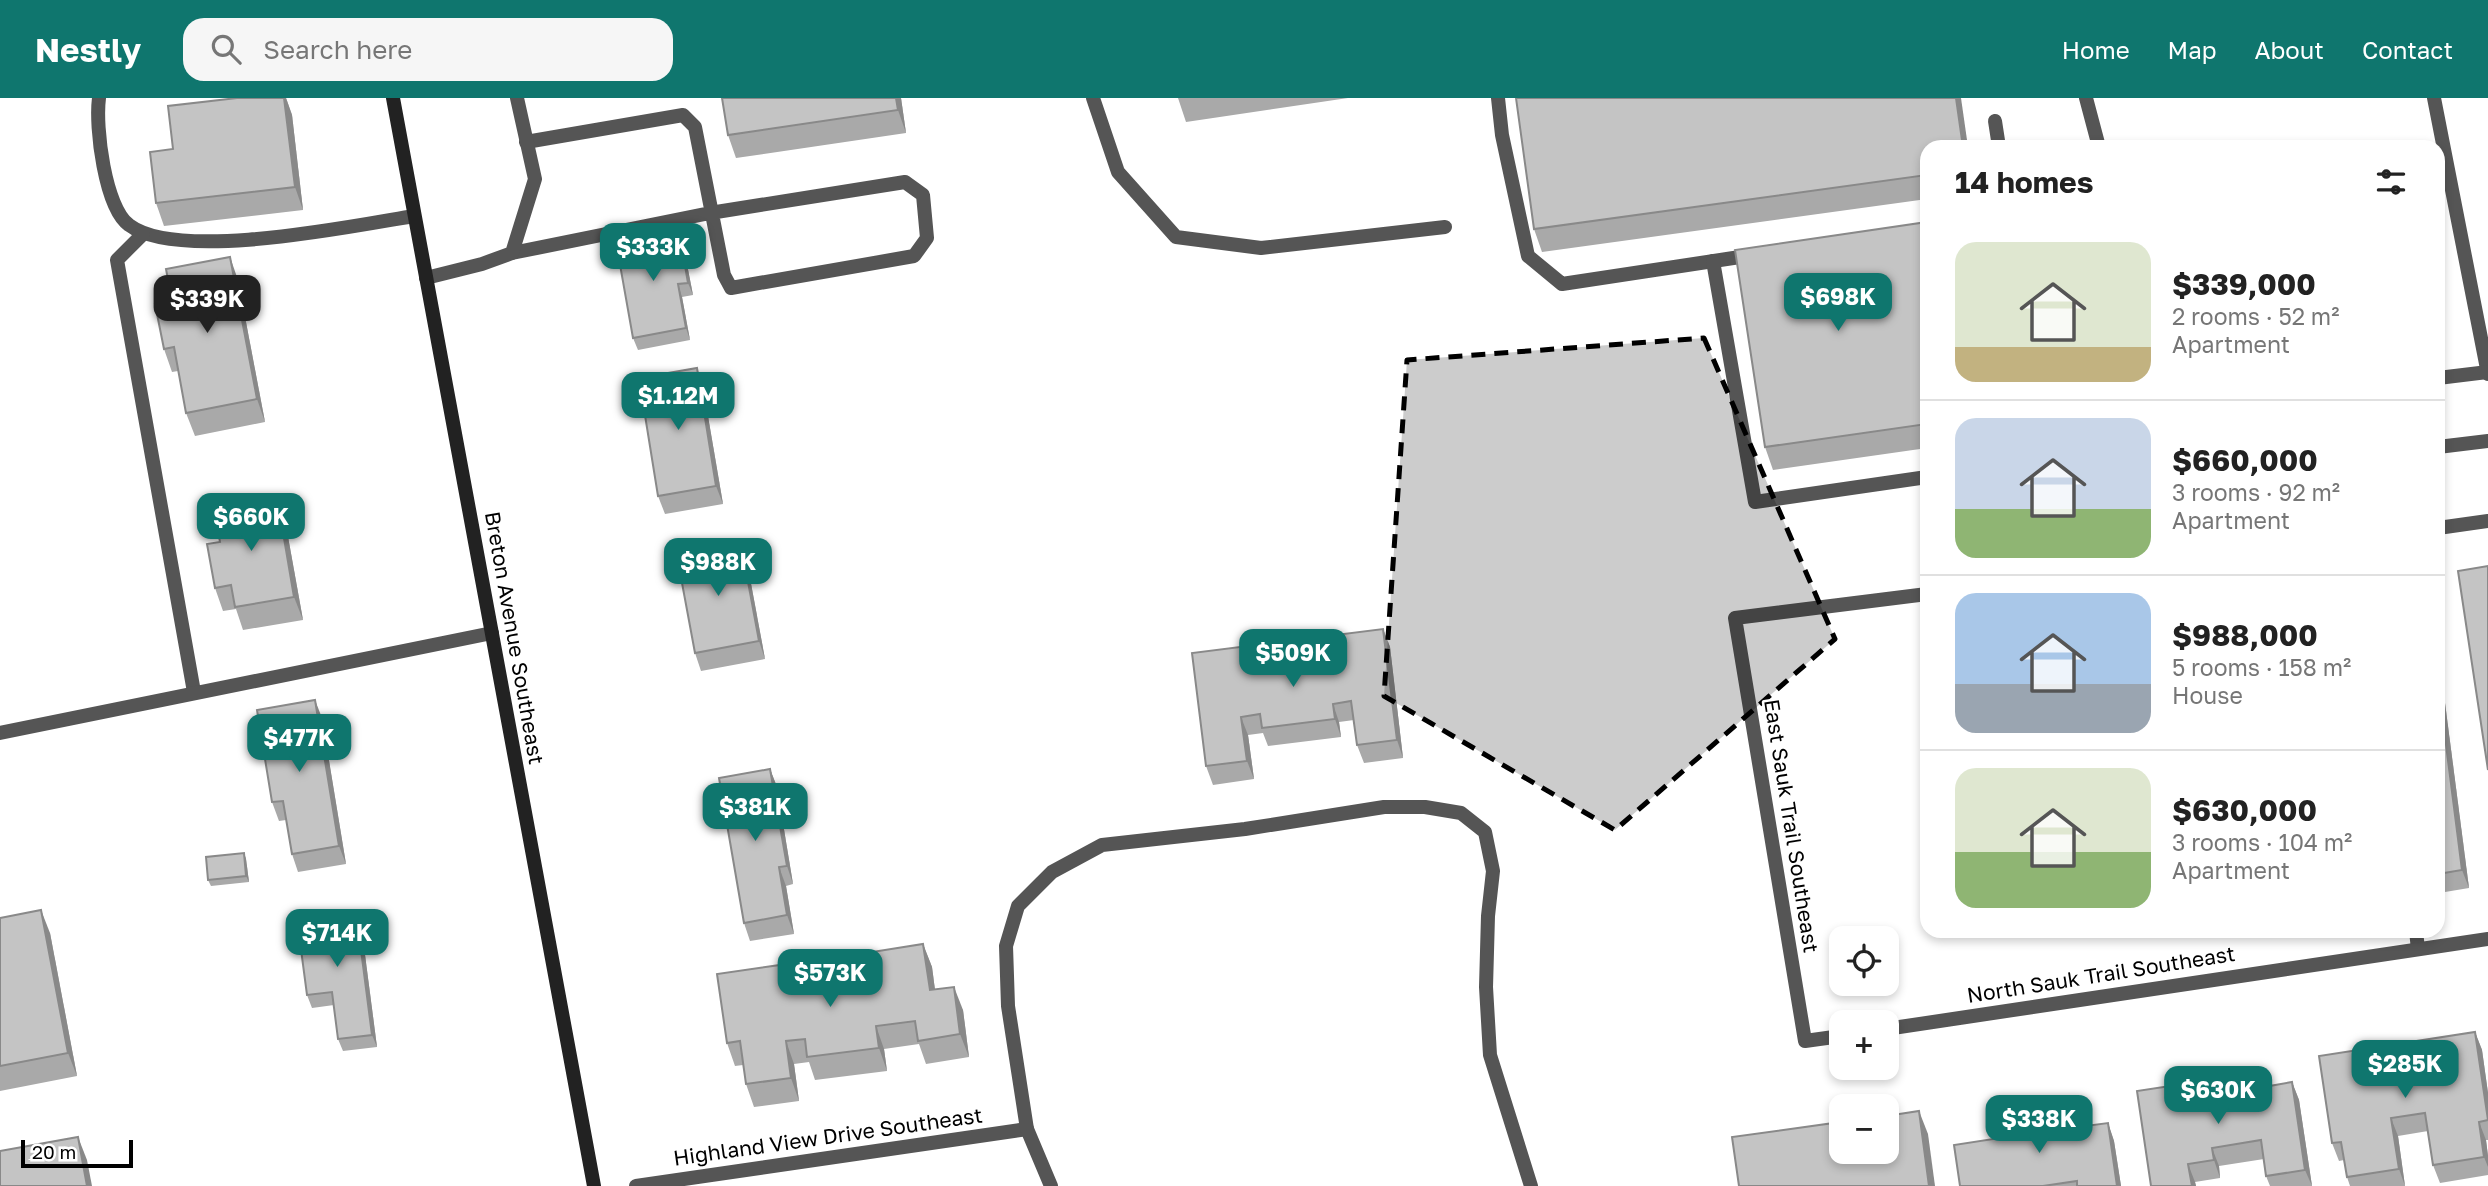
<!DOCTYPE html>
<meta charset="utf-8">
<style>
:root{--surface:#fff;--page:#f6f6f6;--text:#222;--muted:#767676;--line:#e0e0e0;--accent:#0f766e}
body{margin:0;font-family:"Golos Text",sans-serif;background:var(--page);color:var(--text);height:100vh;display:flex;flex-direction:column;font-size:26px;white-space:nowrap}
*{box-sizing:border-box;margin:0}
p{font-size:23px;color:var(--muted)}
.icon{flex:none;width:38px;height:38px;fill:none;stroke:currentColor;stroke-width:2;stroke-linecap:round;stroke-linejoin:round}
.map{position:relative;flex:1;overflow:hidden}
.side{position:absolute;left:1920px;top:42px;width:525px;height:798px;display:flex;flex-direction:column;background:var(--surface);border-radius:21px;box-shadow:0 4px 10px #0003}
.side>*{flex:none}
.fabs{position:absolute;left:1829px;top:828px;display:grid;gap:14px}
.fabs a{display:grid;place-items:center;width:70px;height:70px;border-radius:14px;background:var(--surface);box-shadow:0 4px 10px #0003;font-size:35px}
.scale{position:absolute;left:21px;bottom:18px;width:112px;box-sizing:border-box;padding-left:7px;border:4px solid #000;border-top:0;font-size:19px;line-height:24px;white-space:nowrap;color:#000;-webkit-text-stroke:5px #fff;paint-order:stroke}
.price{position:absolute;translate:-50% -60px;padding:0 16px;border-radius:14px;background:var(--accent);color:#fff;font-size:23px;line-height:46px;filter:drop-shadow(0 2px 4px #0008)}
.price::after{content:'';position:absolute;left:50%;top:42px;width:21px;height:16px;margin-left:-10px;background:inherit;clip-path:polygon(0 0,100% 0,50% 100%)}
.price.current{background:#222;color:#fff}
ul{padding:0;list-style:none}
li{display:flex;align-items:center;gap:21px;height:175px;padding:0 35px}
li+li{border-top:2px solid var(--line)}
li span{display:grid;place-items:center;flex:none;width:196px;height:140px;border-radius:21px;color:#555}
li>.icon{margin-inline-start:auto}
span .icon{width:84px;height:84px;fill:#fffc;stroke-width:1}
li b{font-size:30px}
h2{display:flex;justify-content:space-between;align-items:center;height:84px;padding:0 35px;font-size:30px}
header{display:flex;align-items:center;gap:42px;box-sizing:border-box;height:98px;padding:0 35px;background:var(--accent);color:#fff}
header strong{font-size:33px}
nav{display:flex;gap:38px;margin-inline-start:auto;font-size:24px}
.search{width:490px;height:63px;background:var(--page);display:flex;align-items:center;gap:18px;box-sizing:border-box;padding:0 24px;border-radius:21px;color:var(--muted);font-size:26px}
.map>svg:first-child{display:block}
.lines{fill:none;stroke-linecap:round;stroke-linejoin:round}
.lane{stroke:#555;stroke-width:14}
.street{stroke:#555;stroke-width:14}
.secondary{stroke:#222;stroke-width:14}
.wall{fill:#a9a9a9}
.shaded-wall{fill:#898989}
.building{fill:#c4c4c4;stroke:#898989;stroke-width:2}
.marked{fill:#000;fill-opacity:0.2;stroke:#000;stroke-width:5;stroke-dasharray:14 9;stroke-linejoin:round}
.labels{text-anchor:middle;stroke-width:5;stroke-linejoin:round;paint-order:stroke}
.street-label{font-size:21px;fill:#000;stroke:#fff}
</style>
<header>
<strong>Nestly</strong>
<div class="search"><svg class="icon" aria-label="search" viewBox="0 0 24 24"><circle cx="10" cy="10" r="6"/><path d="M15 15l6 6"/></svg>Search here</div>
<nav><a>Home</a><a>Map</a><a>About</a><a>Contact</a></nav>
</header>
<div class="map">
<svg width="2488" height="1088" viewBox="0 0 2488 1088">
<rect width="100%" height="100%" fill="#fff"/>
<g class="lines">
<!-- lane -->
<g class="lane">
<path d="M99,0C95,29 105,110 129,127C178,164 353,128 414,118"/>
<path d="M1093,0L1118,74L1176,139L1261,150L1445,129"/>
<path d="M1498,0L1502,37L1528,158L1562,186L1753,157"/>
<path d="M2086,0L2099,49"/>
<path d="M2434,0L2488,276"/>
<path d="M1995,23L1999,49"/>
<path d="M143,136L117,162L194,594"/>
<path d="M512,155L710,115L905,84L923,97L927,140L914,158L731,190L724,177L695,29L683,17L526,44"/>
<path d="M1713,163L1755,404L1927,379"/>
<path d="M426,180L482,166L512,155L535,81L517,0"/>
<path d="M2438,280L2488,274"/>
<path d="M2438,349L2488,343"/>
<path d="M0,635L492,535"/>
</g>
<!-- street -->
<g class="street">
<path d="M2438,430L2488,423"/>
<path d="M2416,833L2418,851"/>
<path d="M1886,931L2488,841"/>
<path d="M1841,938L1805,943L1735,520L1927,496"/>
<path d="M636,1088L1027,1031"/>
<path d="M1051,1088L1027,1031L1008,908L1006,848L1018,808L1052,774L1102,747L1245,731L1384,709H1425L1461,715L1485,734L1493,773L1488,818L1486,889L1490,957L1531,1088"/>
</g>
<!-- secondary -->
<path class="secondary" d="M393,0L594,1088"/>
</g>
<!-- wall -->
<g class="wall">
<path d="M237,0H286L292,17L303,112L164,128L156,105L173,51Z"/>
<path d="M901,0L906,35L736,60L728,37Z"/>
<path d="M1178,0H1348L1186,24Z"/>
<path d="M1927,49V101L1542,154L1534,131Z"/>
<path d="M1927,124V350L1773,372L1765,349Z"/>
<path d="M679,133L683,146L693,197L682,199L690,242L638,252L633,240Z"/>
<path d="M238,182L265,324L195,338L186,315L178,273L172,274L164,251L172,203Z"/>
<path d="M697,270L703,289L723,406L665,416L658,398Z"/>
<path d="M285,422L303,522L243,532L236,511L223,513L215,490L220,444Z"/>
<path d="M741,446L747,464L765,561L701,573L695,555Z"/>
<path d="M1383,531L1390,549L1403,660L1364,665L1357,647L1354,622L1339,624L1341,639L1268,648L1263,635L1248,637L1254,681L1213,687L1206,668L1192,555Z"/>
<path d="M2438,551L2469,790L2439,795L2438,792Z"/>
<path d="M322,620L346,766L298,774L292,756L286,722L279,723L272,704Z"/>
<path d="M770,671L777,689L793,786L786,788L794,836L750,843L744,825Z"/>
<path d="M244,755L246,761L249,784L211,788L208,782Z"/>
<path d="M356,813L361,826L377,949L343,953L338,941L334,907L312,910L307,897Z"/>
<path d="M0,820L50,835L77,978L0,993Z"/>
<path d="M923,846L932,869L935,892L963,912L969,959L926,966L919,946L884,951L887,973L815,982L809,964L794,966L799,1003L754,1009L746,986L743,967L735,968L727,945L787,866L792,879L874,868Z"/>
<path d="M2475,934L2482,952L2488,995V1042H2486L2488,1058V1077L2440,1085L2433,1067L2428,1033L2398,1038L2405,1088H2350L2347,1079L2344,1062L2339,1063L2332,1045Z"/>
<path d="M2292,984L2299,1002L2312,1088H2270L2266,1078L2264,1061L2219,1068L2220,1080L2195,1084L2196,1088H2151L2261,989Z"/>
<path d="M2108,1025L2114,1043L2121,1088H1960L2067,1030Z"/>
</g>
<!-- shaded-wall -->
<g class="shaded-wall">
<path d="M284,0H286L292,17L303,112L295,89Z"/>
<path d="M896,0H901L906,35L898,12Z"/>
<path d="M1956,0H1961L1968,49H1963Z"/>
<path d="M679,133L683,146L693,197L688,185Z"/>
<path d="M230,159L238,182L265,324L257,301Z"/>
<path d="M678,186L682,199L690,242L686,230Z"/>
<path d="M697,270L703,289L723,406L716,388Z"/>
<path d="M277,399L285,422L303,522L294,499Z"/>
<path d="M741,446L747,464L765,561L759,543Z"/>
<path d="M1383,531L1390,549L1403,660L1397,642Z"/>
<path d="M2438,551L2469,790L2462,772L2438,584Z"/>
<path d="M315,602L322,620L346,766L339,748Z"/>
<path d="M1333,606L1339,624L1341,639L1335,621Z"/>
<path d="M1241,619L1248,637L1254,681L1247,663Z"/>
<path d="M770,671L777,689L793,786L787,768Z"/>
<path d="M244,755L246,761L249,784L246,778Z"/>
<path d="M779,769L786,788L794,836L787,817Z"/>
<path d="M41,812L50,835L77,978L68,955Z"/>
<path d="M356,813L361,826L377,949L372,937Z"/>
<path d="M923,846L932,869L938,915L930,892Z"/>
<path d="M954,889L963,912L969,959L960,936Z"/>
<path d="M876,928L884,951L887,973L879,950Z"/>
<path d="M2475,934L2482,952L2488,995V1022Z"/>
<path d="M786,943L794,966L799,1003L791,980Z"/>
<path d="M2292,984L2299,1002L2312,1088L2305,1072Z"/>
<path d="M2060,1012L2067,1030L2063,1031Z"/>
<path d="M1919,1013L1928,1036L1935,1088H1929Z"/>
<path d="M2391,1020L2398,1038L2405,1088L2399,1071Z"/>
<path d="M2479,1024L2486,1042L2488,1058V1069L2484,1059Z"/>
<path d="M2108,1025L2114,1043L2121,1088H2117Z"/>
<path d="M78,1039L87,1062L92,1088H87Z"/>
<path d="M2212,1050L2219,1068L2220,1080L2214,1062Z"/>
<path d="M2188,1066L2195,1084L2196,1088H2192Z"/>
</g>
<!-- building -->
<g class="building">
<path d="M237,0H284L295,89L156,105L150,54L173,51L168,8Z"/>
<path d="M722,0H896L898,12L728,37Z"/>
<path d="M1516,0H1956L1963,49H1927V77L1534,131Z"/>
<path d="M1927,124V326L1765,349L1735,152Z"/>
<path d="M679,133L688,185L678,186L686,230L633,240L616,144Z"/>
<path d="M230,159L257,301L186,315L174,249L164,251L155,206L172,203L166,171Z"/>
<path d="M697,270L716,388L658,398L639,280Z"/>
<path d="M277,399L294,499L235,509L231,487L215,490L207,446L220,444L214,410Z"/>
<path d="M741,446L759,543L695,555L677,458Z"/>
<path d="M2488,468V672L2458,473Z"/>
<path d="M1383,531L1397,642L1357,647L1351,603L1333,606L1335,621L1262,630L1260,616L1241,619L1247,663L1206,668L1192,555Z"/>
<path d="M2438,584L2462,772L2438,776Z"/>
<path d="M315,602L339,748L292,756L283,703L272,704L257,612Z"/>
<path d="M770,671L787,768L779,769L787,817L744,825L719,680Z"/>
<path d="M244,755L246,778L208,782L206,759Z"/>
<path d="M41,812L68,955L0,968V820Z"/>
<path d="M356,813L372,937L338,941L332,894L307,897L297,821Z"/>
<path d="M923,846L930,892L954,889L960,936L918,943L915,923L876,928L879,950L807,959L805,941L786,943L791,980L746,986L740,943L727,945L717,876L787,866L789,879L874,868L872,854Z"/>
<path d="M2475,934L2488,1022L2479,1024L2484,1059L2433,1067L2425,1015L2391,1020L2399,1071L2347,1079L2341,1044L2332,1045L2319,958Z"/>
<path d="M2256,975L2258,990L2292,984L2305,1072L2266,1078L2261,1042L2212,1050L2214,1062L2188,1066L2192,1088H2151L2137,993Z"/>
<path d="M2060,1012L2063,1031L2108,1025L2117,1088H2077V1083L2043,1088H1960L1954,1047L2000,1040L1997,1021Z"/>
<path d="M1919,1013L1929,1088H1739L1732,1039L1841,1024V1054H1886V1018Z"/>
<path d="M78,1039L87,1088H0V1053Z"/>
</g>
<!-- marked area -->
<path class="marked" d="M1704,240L1835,541L1615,732L1384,598L1407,262Z"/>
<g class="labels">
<!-- street labels -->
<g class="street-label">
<text transform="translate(514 540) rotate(80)" y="7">Breton Avenue Southeast</text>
<text transform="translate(1791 728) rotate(81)" y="7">East Sauk Trail Southeast</text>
<text transform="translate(2101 877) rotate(-9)" y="7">North Sauk Trail Southeast</text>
<text transform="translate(828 1039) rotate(-8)" y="7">Highland View Drive Southeast</text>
</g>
</g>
</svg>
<div class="fabs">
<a><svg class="icon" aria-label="locate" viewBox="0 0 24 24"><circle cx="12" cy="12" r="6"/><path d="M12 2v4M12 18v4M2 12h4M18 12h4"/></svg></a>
<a>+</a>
<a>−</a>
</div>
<div class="scale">20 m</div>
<b class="price" style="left:653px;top:185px">$333K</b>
<b class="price" style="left:1838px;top:235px">$698K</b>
<b class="price current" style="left:207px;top:237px">$339K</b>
<b class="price" style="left:678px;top:334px">$1.12M</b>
<b class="price" style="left:251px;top:455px">$660K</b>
<b class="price" style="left:718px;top:500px">$988K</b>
<b class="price" style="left:1293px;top:591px">$509K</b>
<b class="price" style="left:299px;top:676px">$477K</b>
<b class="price" style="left:755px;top:745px">$381K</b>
<b class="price" style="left:337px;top:871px">$714K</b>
<b class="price" style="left:830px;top:911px">$573K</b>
<b class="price" style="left:2405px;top:1002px">$285K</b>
<b class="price" style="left:2218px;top:1028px">$630K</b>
<b class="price" style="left:2039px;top:1057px">$338K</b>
<section class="side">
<h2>14 homes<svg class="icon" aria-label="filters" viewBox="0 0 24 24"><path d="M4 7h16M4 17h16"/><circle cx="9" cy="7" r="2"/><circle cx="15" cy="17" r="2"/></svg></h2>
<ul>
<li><span style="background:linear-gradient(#dfe7d0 75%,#c2b280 0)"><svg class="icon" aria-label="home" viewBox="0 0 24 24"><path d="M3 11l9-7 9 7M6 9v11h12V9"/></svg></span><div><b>$339,000</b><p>2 rooms · 52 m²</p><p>Apartment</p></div></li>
<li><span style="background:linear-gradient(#c9d6e8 65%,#8fb573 0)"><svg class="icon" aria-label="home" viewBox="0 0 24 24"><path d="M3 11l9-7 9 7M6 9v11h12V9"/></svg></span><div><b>$660,000</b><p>3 rooms · 92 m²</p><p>Apartment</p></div></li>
<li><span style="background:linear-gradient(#a9c7e8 65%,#9aa5b1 0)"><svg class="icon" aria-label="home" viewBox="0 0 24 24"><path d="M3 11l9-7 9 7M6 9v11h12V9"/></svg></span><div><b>$988,000</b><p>5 rooms · 158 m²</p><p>House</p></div></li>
<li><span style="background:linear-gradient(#dfe7d0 60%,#8fb573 0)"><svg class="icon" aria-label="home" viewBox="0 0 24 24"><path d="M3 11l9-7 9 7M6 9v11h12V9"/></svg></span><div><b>$630,000</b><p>3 rooms · 104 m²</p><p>Apartment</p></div></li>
</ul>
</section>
</div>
